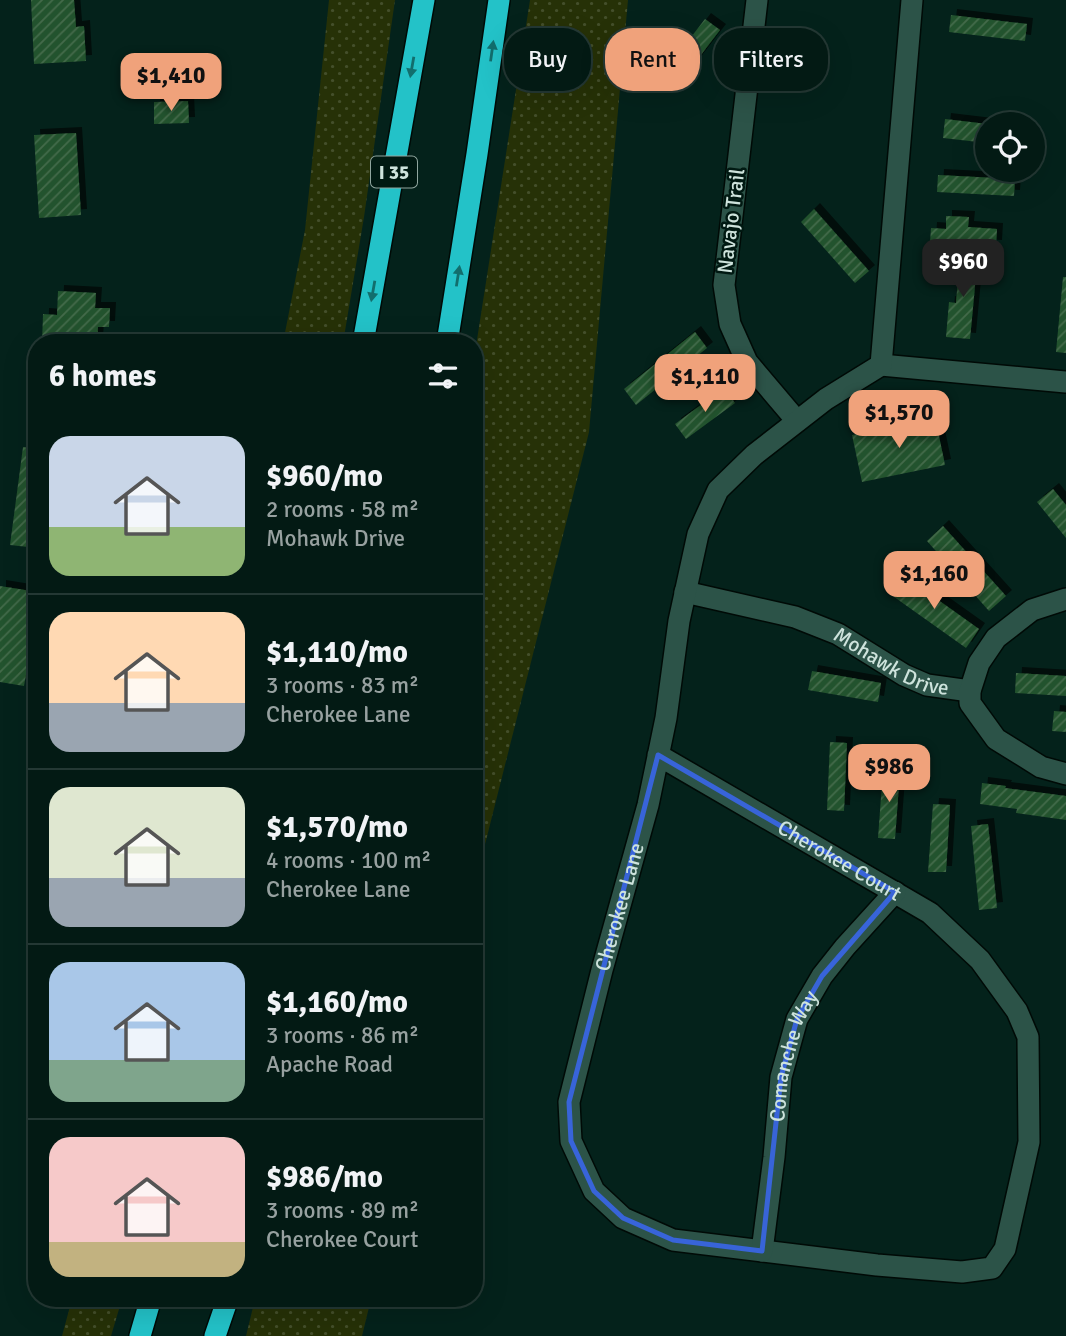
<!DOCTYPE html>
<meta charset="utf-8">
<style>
:root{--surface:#031a14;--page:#112722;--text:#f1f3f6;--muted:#97a1a0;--line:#243834;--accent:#f0a27b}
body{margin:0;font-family:Signika,sans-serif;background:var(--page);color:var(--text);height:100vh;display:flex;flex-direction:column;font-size:26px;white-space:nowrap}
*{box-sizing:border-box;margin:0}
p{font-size:23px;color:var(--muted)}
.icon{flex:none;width:38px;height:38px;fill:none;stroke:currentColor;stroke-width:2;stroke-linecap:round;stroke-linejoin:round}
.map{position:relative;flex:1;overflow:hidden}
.panel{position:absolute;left:28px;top:334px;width:455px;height:973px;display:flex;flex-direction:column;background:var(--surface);border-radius:28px;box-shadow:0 7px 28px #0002,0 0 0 2px var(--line)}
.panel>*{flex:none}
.top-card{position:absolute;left:504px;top:28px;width:457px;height:63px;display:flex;gap:14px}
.fabs{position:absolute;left:975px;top:112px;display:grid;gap:14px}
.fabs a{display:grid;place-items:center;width:70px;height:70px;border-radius:50%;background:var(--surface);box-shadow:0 7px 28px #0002,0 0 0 2px var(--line);font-size:35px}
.price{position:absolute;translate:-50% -60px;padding:0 16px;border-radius:14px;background:var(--accent);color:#111;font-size:23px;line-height:46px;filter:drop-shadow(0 2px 4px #0008)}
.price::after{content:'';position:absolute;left:50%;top:42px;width:21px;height:16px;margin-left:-10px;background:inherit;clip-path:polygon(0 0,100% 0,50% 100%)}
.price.selected{background:#222;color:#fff}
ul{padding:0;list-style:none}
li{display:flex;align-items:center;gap:21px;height:175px;padding:0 21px}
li+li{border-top:2px solid var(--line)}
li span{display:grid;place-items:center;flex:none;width:196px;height:140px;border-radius:21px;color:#555}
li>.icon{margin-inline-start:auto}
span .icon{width:84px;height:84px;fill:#fffc;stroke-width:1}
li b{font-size:30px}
h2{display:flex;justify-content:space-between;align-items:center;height:84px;padding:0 21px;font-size:30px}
.pill{padding:0 24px;border-radius:28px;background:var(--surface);box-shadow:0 7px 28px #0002,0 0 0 2px var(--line);font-size:24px;line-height:63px}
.pill.selected{background:var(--accent);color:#111}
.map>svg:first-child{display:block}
.grass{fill:url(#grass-dots)}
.building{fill:url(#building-hatch);filter:url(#shadow)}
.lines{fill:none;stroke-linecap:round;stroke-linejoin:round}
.minor-casing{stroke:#000a06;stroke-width:24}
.highway-casing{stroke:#000a06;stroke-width:24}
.minor{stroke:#2c5348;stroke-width:21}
.highway{stroke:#23c2c8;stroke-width:21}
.oneway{fill:#126e6d}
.marked{fill:none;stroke:#3864d9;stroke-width:5;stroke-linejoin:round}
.labels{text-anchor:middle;stroke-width:5;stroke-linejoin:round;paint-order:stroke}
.shield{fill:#001912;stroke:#90a69f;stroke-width:2}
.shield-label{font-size:19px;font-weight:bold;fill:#cee3dc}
.street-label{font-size:21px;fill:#cee3dc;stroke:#001912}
</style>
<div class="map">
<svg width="1066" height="1336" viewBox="0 0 1066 1336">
<defs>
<pattern id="grass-dots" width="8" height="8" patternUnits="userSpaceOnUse" patternTransform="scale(1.75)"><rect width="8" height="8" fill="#263107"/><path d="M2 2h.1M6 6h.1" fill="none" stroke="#444f2b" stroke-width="1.8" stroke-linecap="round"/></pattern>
<pattern id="building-hatch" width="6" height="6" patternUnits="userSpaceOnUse" patternTransform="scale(1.75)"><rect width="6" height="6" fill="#24522d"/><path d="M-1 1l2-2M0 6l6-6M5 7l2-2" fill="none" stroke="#436b4b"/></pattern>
<filter id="shadow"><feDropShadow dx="6" dy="-6" stdDeviation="0" flood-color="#0009"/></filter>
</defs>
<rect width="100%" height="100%" fill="#04221b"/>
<!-- grass -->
<g class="grass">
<path d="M329,0H395L364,217L343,343H283L305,230Z"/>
<path d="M530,0H628L589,432L474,888V359Z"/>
<path d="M72,1299H122L111,1336H62Z"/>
<path d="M255,1299V1298L371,1299L362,1336H246Z"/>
</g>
<!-- building -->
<g class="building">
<path d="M31,0H74L76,27L84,26L86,61L34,64Z"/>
<path d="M951,15L1027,24L1025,41L949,32Z"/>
<path d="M705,19L720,30L680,82L665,71Z"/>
<path d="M188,101L189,123L154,124V102Z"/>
<path d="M945,119L987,124V143L943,138Z"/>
<path d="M76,133L81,215L39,218L34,135Z"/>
<path d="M938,175L1015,179L1014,196L937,192Z"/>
<path d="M814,209L869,271L855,283L801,222Z"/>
<path d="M946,216L969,217L968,227L997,229L996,246L930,243L931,228L946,229Z"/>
<path d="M960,252L978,254L970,339L946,337L949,302L956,303Z"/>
<path d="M1063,277H1066V353L1056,352Z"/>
<path d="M58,291L96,293L95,308H110L109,327H98L97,343H42L43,314L57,315Z"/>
<path d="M695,332L707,348L636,405L624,389Z"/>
<path d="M724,388L735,403L686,439L675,424Z"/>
<path d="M935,417L945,465L862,482L852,435Z"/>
<path d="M23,447L37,449V548L10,545Z"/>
<path d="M1053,489L1066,505V538L1037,502Z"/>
<path d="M943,526L1006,596L989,611L927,541Z"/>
<path d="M903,575L979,629L966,648L890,594Z"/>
<path d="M0,586L37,592V613L24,686L0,682Z"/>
<path d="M812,671L881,683L878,702L808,690Z"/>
<path d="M1016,673L1066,676V696L1015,693Z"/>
<path d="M1054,711L1066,712V732L1052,731Z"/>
<path d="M830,742L847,743L844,811L827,810Z"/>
<path d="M883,770L900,771L895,839L878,838Z"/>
<path d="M982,783L1006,786L1005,788L1066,796V820L1016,813L1017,809L980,804Z"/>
<path d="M933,804L950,805L946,872H928Z"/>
<path d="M988,824L997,908L979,910L971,826Z"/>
</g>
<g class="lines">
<defs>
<g id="minor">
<path d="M757,0L724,285L730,324L747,362L797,421"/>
<path d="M881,365L1066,382"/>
<path id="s1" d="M685,592L795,617L838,634L904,675L927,685L970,691"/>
<path d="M1066,599L1032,610L996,638L979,663L970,691V703L996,739L1041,767L1066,774"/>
<path id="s2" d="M658,755L930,913L980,960L1017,1011L1028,1037L1029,1142L1005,1249L992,1268L962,1272L877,1265L673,1240L623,1218L594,1191L571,1141L569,1102L602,970L648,805L666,718L679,621L698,534L718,490L754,455L826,399L881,365L912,0"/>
<path id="s3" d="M762,1251L774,1157L781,1077L797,1019L822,976L845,947L895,892"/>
</g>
<g id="highway">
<path d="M363,343L424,0"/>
<path d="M447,343L477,154L499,0"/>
<path d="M140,1336L151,1298"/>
<path d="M215,1336L228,1298"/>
</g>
</defs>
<!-- minor casing -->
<use href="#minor" class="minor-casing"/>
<!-- highway casing -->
<use href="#highway" class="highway-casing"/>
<!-- minor -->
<use href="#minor" class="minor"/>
<!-- highway -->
<use href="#highway" class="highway"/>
</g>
<!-- one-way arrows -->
<defs><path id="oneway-solid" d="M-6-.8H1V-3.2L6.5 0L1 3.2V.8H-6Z" transform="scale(1.75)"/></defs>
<g class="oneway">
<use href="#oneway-solid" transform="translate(492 51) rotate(-82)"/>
<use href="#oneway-solid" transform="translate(412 67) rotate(100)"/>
<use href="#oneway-solid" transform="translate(458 276) rotate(-81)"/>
<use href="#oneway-solid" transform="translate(373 291) rotate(100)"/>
</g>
<!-- marked area -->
<path class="marked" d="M658,755L895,892L822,976L797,1019L781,1077L762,1251L673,1240L623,1218L594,1191L571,1141L569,1102Z"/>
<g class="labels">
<!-- shield labels -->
<rect class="shield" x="371" y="156.5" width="46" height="31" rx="5"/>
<g class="shield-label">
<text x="394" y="179">I 35</text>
</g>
<!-- street labels -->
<g class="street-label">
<text transform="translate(731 221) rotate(-83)" y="7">Navajo Trail</text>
<text dy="7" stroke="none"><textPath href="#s1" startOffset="220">Mohawk Drive</textPath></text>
<text dy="7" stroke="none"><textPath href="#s2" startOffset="210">Cherokee Court</textPath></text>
<text dy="7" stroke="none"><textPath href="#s2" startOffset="1423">Cherokee Lane</textPath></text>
<text dy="7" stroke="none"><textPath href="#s3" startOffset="198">Comanche Way</textPath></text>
</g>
</g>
</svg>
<div class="fabs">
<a><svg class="icon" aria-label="locate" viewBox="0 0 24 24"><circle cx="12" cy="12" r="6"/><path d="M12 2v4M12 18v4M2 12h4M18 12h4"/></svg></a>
</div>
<b class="price" style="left:171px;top:113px">$1,410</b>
<b class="price selected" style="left:963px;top:299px">$960</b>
<b class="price" style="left:705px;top:414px">$1,110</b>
<b class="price" style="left:899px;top:450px">$1,570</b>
<b class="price" style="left:934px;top:611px">$1,160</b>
<b class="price" style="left:889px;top:804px">$986</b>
<div class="top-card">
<a class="pill">Buy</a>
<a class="pill selected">Rent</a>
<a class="pill">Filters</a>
</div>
<section class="panel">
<h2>6 homes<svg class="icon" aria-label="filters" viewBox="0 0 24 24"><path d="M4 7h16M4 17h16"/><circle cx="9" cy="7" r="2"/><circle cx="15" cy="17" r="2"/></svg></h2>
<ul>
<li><span style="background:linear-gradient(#c9d6e8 65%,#8fb573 0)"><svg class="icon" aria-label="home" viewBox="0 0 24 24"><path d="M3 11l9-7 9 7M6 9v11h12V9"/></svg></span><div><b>$960/mo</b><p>2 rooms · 58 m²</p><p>Mohawk Drive</p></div></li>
<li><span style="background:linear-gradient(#ffd9b3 65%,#9aa5b1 0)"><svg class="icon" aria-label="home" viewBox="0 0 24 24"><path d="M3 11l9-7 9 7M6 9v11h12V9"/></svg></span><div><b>$1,110/mo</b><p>3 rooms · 83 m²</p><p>Cherokee Lane</p></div></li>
<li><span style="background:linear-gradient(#dfe7d0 65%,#9aa5b1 0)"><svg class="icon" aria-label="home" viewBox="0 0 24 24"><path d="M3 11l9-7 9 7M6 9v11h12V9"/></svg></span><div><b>$1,570/mo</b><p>4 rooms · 100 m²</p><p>Cherokee Lane</p></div></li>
<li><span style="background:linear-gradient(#a9c7e8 70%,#7fa58c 0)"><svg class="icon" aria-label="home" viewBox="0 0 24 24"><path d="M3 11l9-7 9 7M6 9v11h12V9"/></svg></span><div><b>$1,160/mo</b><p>3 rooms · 86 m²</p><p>Apache Road</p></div></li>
<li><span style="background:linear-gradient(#f6c9c9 75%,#c2b280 0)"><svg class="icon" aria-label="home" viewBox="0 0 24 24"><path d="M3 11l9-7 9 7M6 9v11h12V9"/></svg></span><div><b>$986/mo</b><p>3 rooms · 89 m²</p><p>Cherokee Court</p></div></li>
</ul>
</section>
</div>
